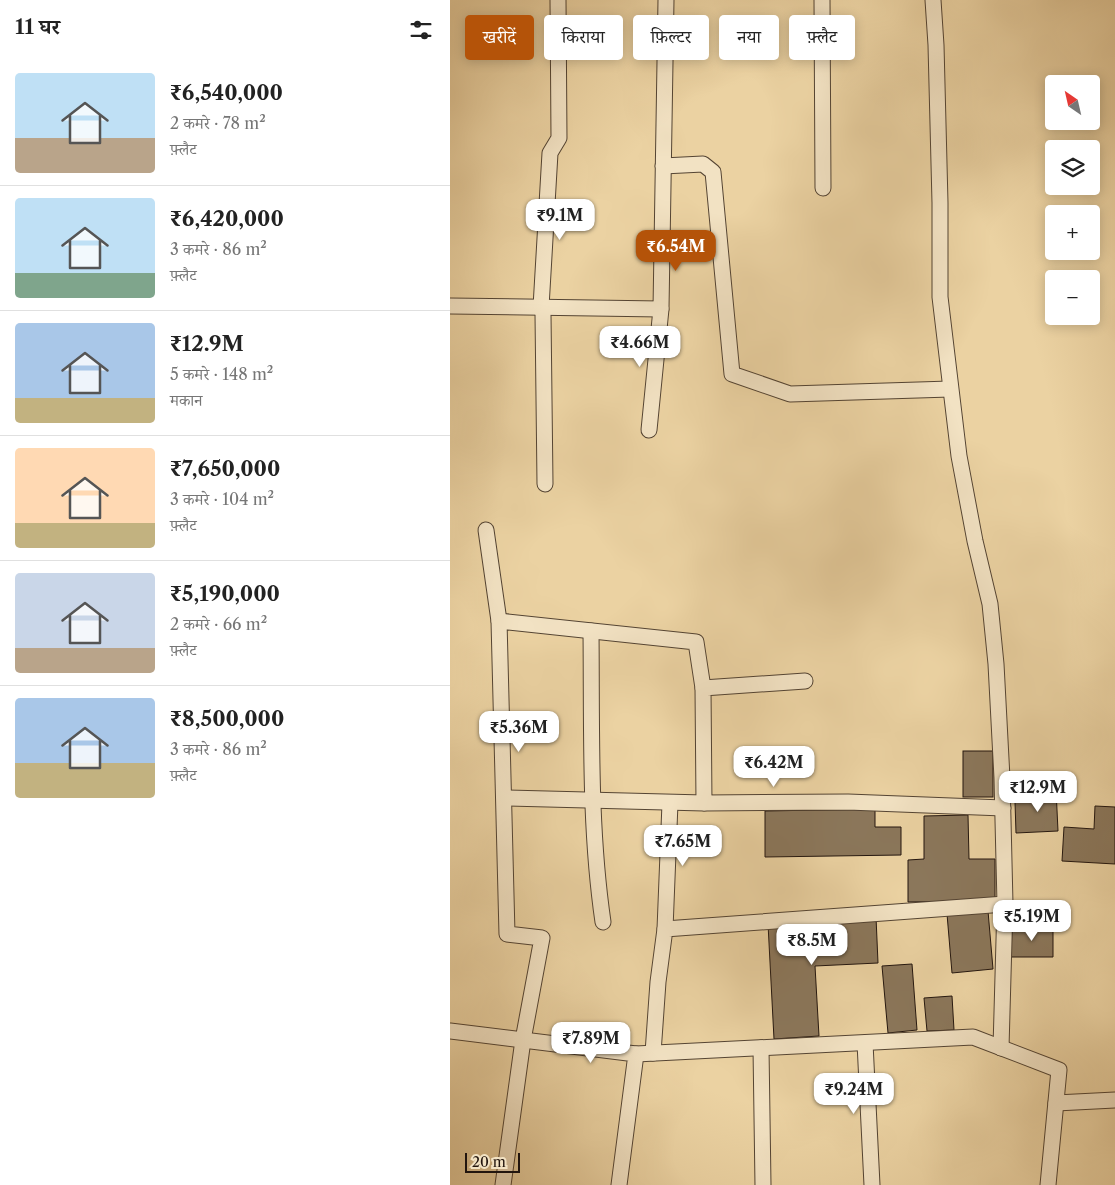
<!DOCTYPE html>
<html lang="hi">
<meta charset="utf-8">
<style>
:root{--surface:#fff;--page:#f2f2f2;--text:#222;--muted:#767676;--line:#e0e0e0;--accent:#b45309}
body{margin:0;font-family:"Libre Caslon Text","Noto Serif Devanagari",serif;background:var(--page);color:var(--text);height:100vh;display:flex;flex-direction:column;font-size:19px;white-space:nowrap}
*{box-sizing:border-box;margin:0}
p{font-size:16px;color:var(--muted)}
.icon{flex:none;width:28px;height:28px;fill:none;stroke:currentColor;stroke-width:2;stroke-linecap:round;stroke-linejoin:round}
.map{position:relative;flex:1;overflow:hidden}
.sheet{display:flex;flex-direction:column;background:var(--surface);width:450px}
.sheet>*{flex:none}
.hud{position:absolute;left:15px;top:15px;width:475px;height:45px;display:flex;gap:10px}
.needle{width:32px;rotate:326deg}
.tools{position:absolute;left:595px;top:75px;display:grid;gap:10px}
.tools a{display:grid;place-items:center;width:55px;height:55px;border-radius:5px;background:var(--surface);box-shadow:0 2px 12px #0003;font-size:25px}
.scale{position:absolute;left:15px;bottom:12px;width:55px;box-sizing:border-box;padding-left:5px;border:2px solid #22150e;border-top:0;font-size:14px;line-height:18px;white-space:nowrap;color:#22150e;-webkit-text-stroke:4px #f2e2c3;paint-order:stroke}
.price{position:absolute;translate:-50% -42px;padding:0 11px;border-radius:10px;background:#fff;color:#222;font-size:16px;line-height:32px;filter:drop-shadow(0 1px 2px #0008)}
.price::after{content:'';position:absolute;left:50%;top:30px;width:15px;height:11px;margin-left:-8px;background:inherit;clip-path:polygon(0 0,100% 0,50% 100%)}
.price.current{background:var(--accent);color:#fff}
ul{padding:0;list-style:none}
li{display:flex;align-items:center;gap:15px;height:125px;padding:0 15px}
li+li{border-top:1px solid var(--line)}
li span{display:grid;place-items:center;flex:none;width:140px;height:100px;border-radius:5px;color:#555}
li>.icon{margin-inline-start:auto}
span .icon{width:60px;height:60px;fill:#fffc;stroke-width:1}
li b{font-size:21px}
h2{display:flex;justify-content:space-between;align-items:center;height:60px;padding:0 15px;font-size:21px}
.chip{padding:0 18px;border-radius:5px;background:var(--surface);box-shadow:0 2px 12px #0003;font-size:18px;line-height:45px}
.chip.current{background:var(--accent);color:#fff}
main{display:flex;flex:1;min-height:0}
.map>svg:first-child{display:block}
.building{fill:#8b775b;stroke:#22150e}
.lines{fill:none;stroke-linecap:round;stroke-linejoin:round}
.minor-casing{stroke:#544433;stroke-width:17}
.minor{stroke:#f2e2c3;stroke-width:15}
</style>
<main>
<section class="sheet">
<h2>11 घर<svg class="icon" aria-label="filters" viewBox="0 0 24 24"><path d="M4 7h16M4 17h16"/><circle cx="9" cy="7" r="2"/><circle cx="15" cy="17" r="2"/></svg></h2>
<ul>
<li><span style="background:linear-gradient(#bfe0f5 65%,#b9a48a 0)"><svg class="icon" aria-label="home" viewBox="0 0 24 24"><path d="M3 11l9-7 9 7M6 9v11h12V9"/></svg></span><div><b>₹6,540,000</b><p>2 कमरे · 78 m²</p><p>फ़्लैट</p></div></li>
<li><span style="background:linear-gradient(#bfe0f5 75%,#7fa58c 0)"><svg class="icon" aria-label="home" viewBox="0 0 24 24"><path d="M3 11l9-7 9 7M6 9v11h12V9"/></svg></span><div><b>₹6,420,000</b><p>3 कमरे · 86 m²</p><p>फ़्लैट</p></div></li>
<li><span style="background:linear-gradient(#a9c7e8 75%,#c2b280 0)"><svg class="icon" aria-label="home" viewBox="0 0 24 24"><path d="M3 11l9-7 9 7M6 9v11h12V9"/></svg></span><div><b>₹12.9M</b><p>5 कमरे · 148 m²</p><p>मकान</p></div></li>
<li><span style="background:linear-gradient(#ffd9b3 75%,#c2b280 0)"><svg class="icon" aria-label="home" viewBox="0 0 24 24"><path d="M3 11l9-7 9 7M6 9v11h12V9"/></svg></span><div><b>₹7,650,000</b><p>3 कमरे · 104 m²</p><p>फ़्लैट</p></div></li>
<li><span style="background:linear-gradient(#c9d6e8 75%,#b9a48a 0)"><svg class="icon" aria-label="home" viewBox="0 0 24 24"><path d="M3 11l9-7 9 7M6 9v11h12V9"/></svg></span><div><b>₹5,190,000</b><p>2 कमरे · 66 m²</p><p>फ़्लैट</p></div></li>
<li><span style="background:linear-gradient(#a9c7e8 65%,#c2b280 0)"><svg class="icon" aria-label="home" viewBox="0 0 24 24"><path d="M3 11l9-7 9 7M6 9v11h12V9"/></svg></span><div><b>₹8,500,000</b><p>3 कमरे · 86 m²</p><p>फ़्लैट</p></div></li>
</ul>
</section>
<div class="map">
<svg width="665" height="1185" viewBox="0 0 665 1185">
<rect width="100%" height="100%" fill="#ebd2a2"/>
<filter id="stains"><feTurbulence type="fractalNoise" baseFrequency=".004" numOctaves="4"/><feColorMatrix values="0 0 0 0 .2 0 0 0 0 .09 0 0 0 0 .02 0 0 0 .5 -.17"/></filter>
<radialGradient id="worn" r=".72"><stop offset=".6" stop-color="#630" stop-opacity="0"/><stop offset="1" stop-color="#630" stop-opacity=".3"/></radialGradient>
<!-- building -->
<g class="building">
<rect x="513" y="751" width="30" height="46"/>
<path d="M606,789L608,831L566,833L565,802L586,801L585,790Z"/>
<path d="M645,806L665,807V864L612,861L614,827L644,829Z"/>
<path d="M425,809V827H451V855L315,857V811Z"/>
<path d="M518,815L519,859H545V901L458,902V860L474,859V816Z"/>
<path d="M538,911L543,969L502,973L497,914Z"/>
<path d="M426,917L428,963L365,966L369,1036L324,1039L318,924Z"/>
<path d="M562,927H603V957H561Z"/>
<path d="M462,964L467,1030L438,1033L432,966Z"/>
<path d="M502,996L504,1030L477,1031L474,998Z"/>
</g>
<g class="lines">
<defs>
<g id="minor">
<path d="M372,0L373,188"/>
<path d="M483,0L486,45L490,203V297L509,456L525,541L540,604L546,664L552,778L555,904L551,1048"/>
<path d="M213,166L253,164L263,172L282,374L340,394L500,389"/>
<path d="M0,306L211,309L216,0"/>
<path d="M199,430L211,309"/>
<path d="M95,484L93,314L91,307L100,153L109,138L108,0"/>
<path d="M36,530L49,621"/>
<path d="M141,631C142,728 139,826 153,922"/>
<path d="M355,681L253,688L254,803L398,802L553,808"/>
<path d="M55,798L254,803"/>
<path d="M215,929L220,803"/>
<path d="M0,1031L186,1054L169,1185"/>
<path d="M415,1043L422,1185"/>
<path d="M311,1048L313,1185"/>
<path d="M203,1053L208,982L215,929L555,904"/>
<path d="M186,1054L523,1037L609,1070L598,1185"/>
<path d="M606,1103L665,1100"/>
<path d="M53,1185L73,1040L92,938L57,934L49,621L246,642L253,688"/>
</g>
</defs>
<!-- minor casing -->
<use href="#minor" class="minor-casing"/>
<!-- minor -->
<use href="#minor" class="minor"/>
</g>
<rect width="100%" height="100%" filter="url(#stains)"/>
<rect width="100%" height="100%" fill="url(#worn)"/>
</svg>
<div class="tools">
<a><svg class="needle" viewBox="-14 -14 28 28"><path d="M0-13l5 13h-10z" fill="#e53935"/><path d="M0 13l5-13h-10z" fill="#767676"/></svg></a>
<a><svg class="icon" aria-label="layers" viewBox="0 0 24 24"><path d="M12 4l9 5-9 5-9-5zM3 14l9 5 9-5"/></svg></a>
<a>+</a>
<a>−</a>
</div>
<div class="scale">20 m</div>
<b class="price" style="left:110px;top:241px">₹9.1M</b>
<b class="price current" style="left:226px;top:272px">₹6.54M</b>
<b class="price" style="left:190px;top:368px">₹4.66M</b>
<b class="price" style="left:69px;top:753px">₹5.36M</b>
<b class="price" style="left:324px;top:788px">₹6.42M</b>
<b class="price" style="left:588px;top:813px">₹12.9M</b>
<b class="price" style="left:233px;top:867px">₹7.65M</b>
<b class="price" style="left:582px;top:942px">₹5.19M</b>
<b class="price" style="left:362px;top:966px">₹8.5M</b>
<b class="price" style="left:141px;top:1064px">₹7.89M</b>
<b class="price" style="left:404px;top:1115px">₹9.24M</b>
<div class="hud">
<a class="chip current">खरीदें</a>
<a class="chip">किराया</a>
<a class="chip">फ़िल्टर</a>
<a class="chip">नया</a>
<a class="chip">फ़्लैट</a>
</div>
</div>
</main>
